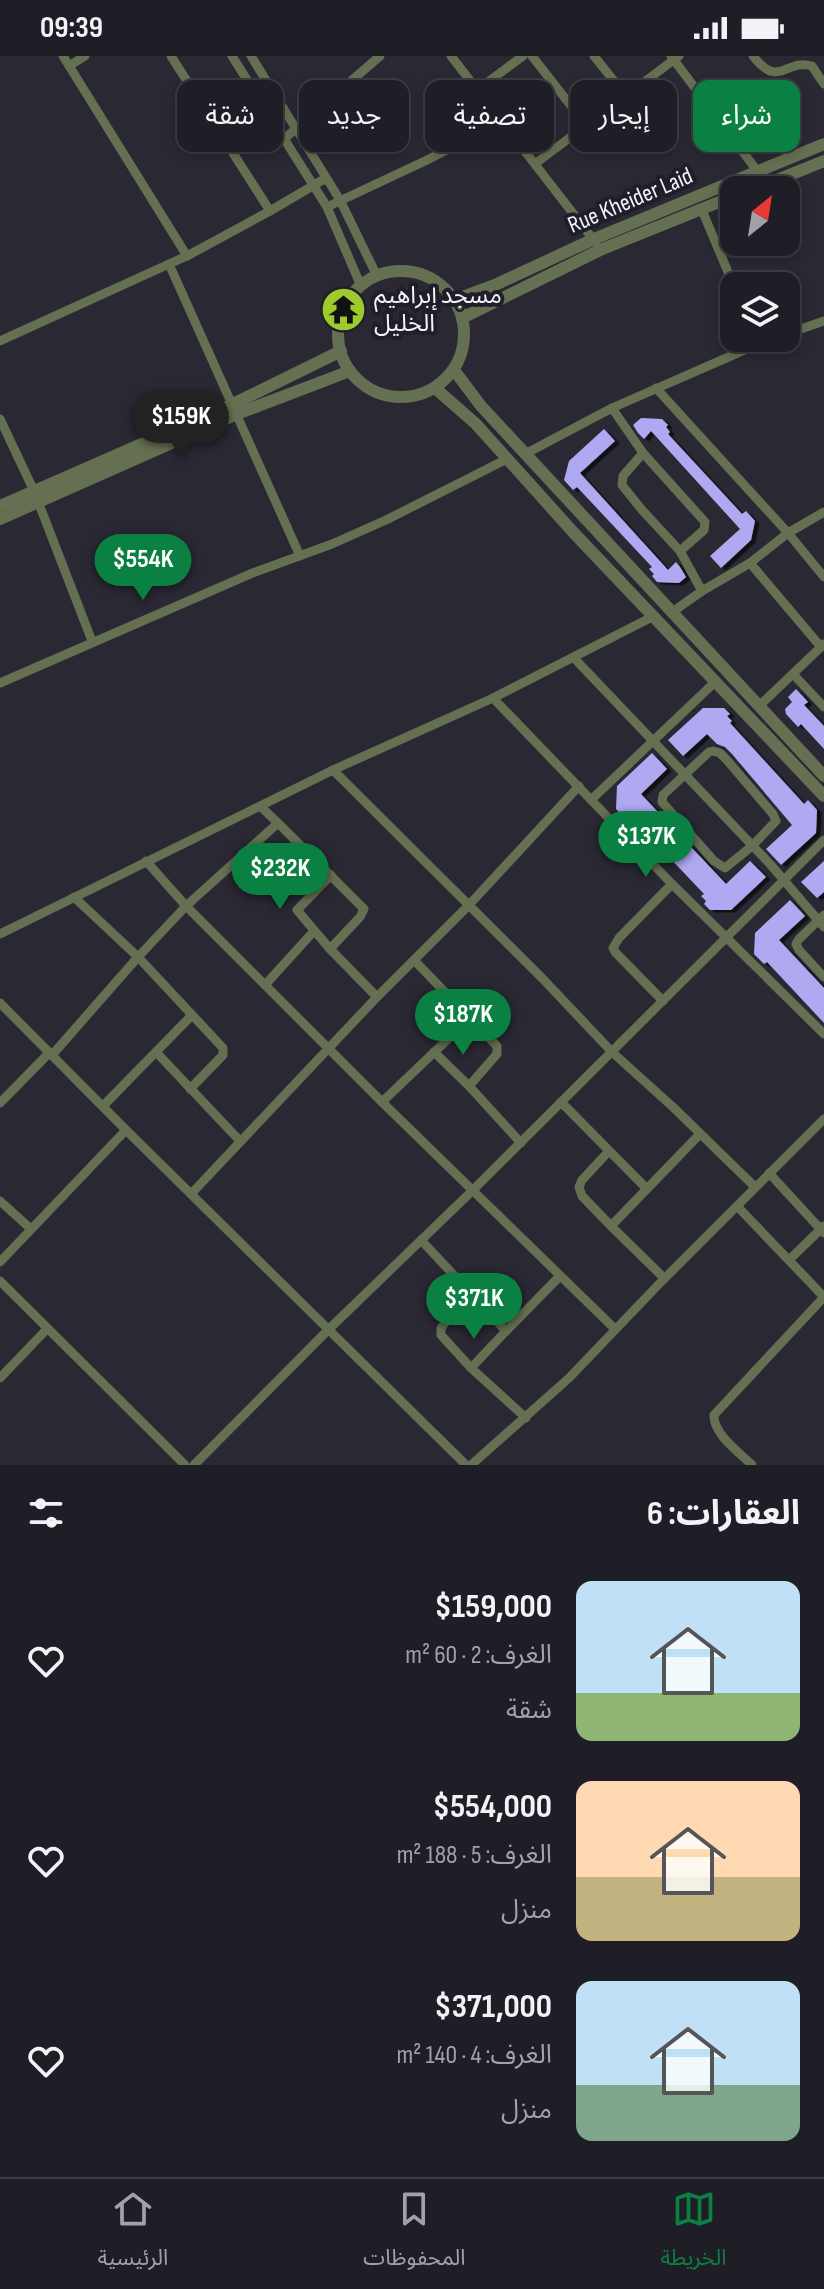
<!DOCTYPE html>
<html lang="ar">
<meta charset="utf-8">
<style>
:root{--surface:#1f1e26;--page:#27272e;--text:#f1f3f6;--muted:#a1a2a7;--line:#3c3c43;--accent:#0b8043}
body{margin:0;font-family:"Sofia Sans Condensed","Noto Sans Arabic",sans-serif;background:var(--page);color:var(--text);direction:rtl;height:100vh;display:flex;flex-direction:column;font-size:30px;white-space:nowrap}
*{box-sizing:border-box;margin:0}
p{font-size:26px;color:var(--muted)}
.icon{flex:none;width:44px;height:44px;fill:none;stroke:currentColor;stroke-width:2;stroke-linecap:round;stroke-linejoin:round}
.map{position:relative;height:1409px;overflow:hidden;direction:ltr}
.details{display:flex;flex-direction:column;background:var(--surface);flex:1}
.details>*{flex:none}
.top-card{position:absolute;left:24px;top:24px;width:776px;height:72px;direction:rtl;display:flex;gap:16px}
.needle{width:52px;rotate:30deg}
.controls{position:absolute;left:720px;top:120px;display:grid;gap:16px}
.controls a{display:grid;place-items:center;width:80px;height:80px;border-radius:16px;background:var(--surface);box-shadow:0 4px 12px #0003,0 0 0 2px var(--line);font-size:40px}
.price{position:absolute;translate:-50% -68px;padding:0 18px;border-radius:28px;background:var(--accent);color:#fff;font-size:26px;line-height:52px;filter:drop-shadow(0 2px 4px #0008)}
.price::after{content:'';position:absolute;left:50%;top:48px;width:24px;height:18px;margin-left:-12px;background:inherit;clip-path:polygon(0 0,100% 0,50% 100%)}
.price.active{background:#222;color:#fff}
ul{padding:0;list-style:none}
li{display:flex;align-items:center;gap:24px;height:200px;padding:0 24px}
li span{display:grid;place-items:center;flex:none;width:224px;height:160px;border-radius:16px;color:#555}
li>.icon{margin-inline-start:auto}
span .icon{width:96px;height:96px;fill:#fffc;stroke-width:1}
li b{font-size:34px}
h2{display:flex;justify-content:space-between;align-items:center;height:96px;padding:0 24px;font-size:34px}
.tag{padding:0 28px;border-radius:16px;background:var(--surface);box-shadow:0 4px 12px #0003,0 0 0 2px var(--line);font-size:28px;line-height:72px}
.tag.active{background:var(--accent);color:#fff}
.status{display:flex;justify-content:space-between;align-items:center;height:56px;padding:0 40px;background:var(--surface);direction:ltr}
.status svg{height:22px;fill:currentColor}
.tab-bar{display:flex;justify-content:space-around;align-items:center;height:112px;border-top:2px solid var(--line);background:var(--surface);font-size:22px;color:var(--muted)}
.tab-bar a{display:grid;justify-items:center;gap:4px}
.tab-bar .active{color:var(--accent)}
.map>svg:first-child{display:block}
.building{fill:#afa9f2;filter:url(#shadow)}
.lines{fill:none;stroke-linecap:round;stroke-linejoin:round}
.minor{stroke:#657052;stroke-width:9}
.tertiary{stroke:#657052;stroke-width:12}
.labels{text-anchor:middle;stroke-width:8;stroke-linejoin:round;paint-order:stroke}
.street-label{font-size:24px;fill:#f2f2fa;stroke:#1f1e29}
.poi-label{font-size:24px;fill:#f2f2fa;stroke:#1f1e29;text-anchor:start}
</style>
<div class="status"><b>09:39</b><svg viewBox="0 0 49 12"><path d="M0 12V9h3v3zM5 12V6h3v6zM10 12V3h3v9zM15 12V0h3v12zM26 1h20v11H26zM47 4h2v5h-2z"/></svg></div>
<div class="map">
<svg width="824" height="1409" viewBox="0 0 824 1409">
<defs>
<filter id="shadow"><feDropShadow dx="4.5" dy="2.5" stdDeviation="0" flood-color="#0009"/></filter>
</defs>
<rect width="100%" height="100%" fill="#292833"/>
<!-- building -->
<g class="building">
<path d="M641,362L662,363L668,369L666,371L670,376L668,378L742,458L746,455L755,465L751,484L721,512L710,500L740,473L651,375L644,383L638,377L633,369Z"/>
<path d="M604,373L615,385L580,417L668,514L676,506L680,511L686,521L679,527L657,526L652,520L654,518L649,513L652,511L577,431L573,434L564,424L569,405Z"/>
<path d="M796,633L808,646L804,649L824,670V693L801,668L798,671L786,658L785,653L792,646L788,641Z"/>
<path d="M703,652H724L730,658L727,660L732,665L730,667L804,748L808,744L817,754L816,777L781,809L766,793L792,769L732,698L725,691L717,688L707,678L683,700L668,684Z"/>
<path d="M652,697L667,713L641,738L726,828L750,805L766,821L731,854H710L704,848L706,845L701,840L704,838L629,759L625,762L616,753L617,730Z"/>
<path d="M824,805V836L817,842L801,826Z"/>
<path d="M790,844L805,860L779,884L824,932V967L767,906L764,908L754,898L755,877Z"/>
</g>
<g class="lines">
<!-- minor -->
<g class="minor">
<path d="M63,0L187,200L270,155L326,122"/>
<path d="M171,0L270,155"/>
<path d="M232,0L327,151L361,230"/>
<path d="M251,0L340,144L377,220"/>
<path d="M451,0L596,187"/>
<path d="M532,0L586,69"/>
<path d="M594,0L626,40"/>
<path d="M671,0L767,128"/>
<path d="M753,0C780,34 785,2 812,10L824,28"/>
<path d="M69,10L85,0"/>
<path d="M477,34L523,0"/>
<path d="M284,83L380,0"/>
<path d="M536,107L679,0"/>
<path d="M327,151L427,104L503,65"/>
<path d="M701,152L734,230"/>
<path d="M187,200L169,208L300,500"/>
<path d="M786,278L824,265"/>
<path d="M0,285L169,208"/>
<path d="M656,332L788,477L824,521"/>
<path d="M612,352L643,397L705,466L704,474L680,495"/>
<path d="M0,363L34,435L92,585"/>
<path d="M643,397L623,420L622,429L642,454L680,495L702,535"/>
<path d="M525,398L612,352L772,282"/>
<path d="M750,507L821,591"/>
<path d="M671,557L702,535L750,507L788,477L824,456"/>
<path d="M574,602L770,808L824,871"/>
<path d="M793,618L824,651"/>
<path d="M0,627L250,518L332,488L386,464L507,403"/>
<path d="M493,642L672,828L824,978"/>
<path d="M758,651L824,588"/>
<path d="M713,695L720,697L726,703L773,758L776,765L752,790L725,812L714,805L662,746L663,739L709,696Z"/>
<path d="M333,714L542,922L612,996L674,1052L755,1131"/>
<path d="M592,743L716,625"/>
<path d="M260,750L278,767"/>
<path d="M146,805L186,850L382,1046L615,1273"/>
<path d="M74,841L138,901L223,992V999L190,1033"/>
<path d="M824,859L799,883L796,888L799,894L824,921"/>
<path d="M0,878L333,714L493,642L654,560"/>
<path d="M330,893L297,854L331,819"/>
<path d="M414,904L497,990V998L469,1030L521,1087"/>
<path d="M265,929L314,875"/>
<path d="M663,945L615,896L613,892L619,882L672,828"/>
<path d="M0,947L126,1074L466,1409"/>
<path d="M156,996L240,1085"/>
<path d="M434,996L469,1030"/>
<path d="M53,998L138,901L186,850L278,767L364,853L360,861L330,893L377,941"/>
<path d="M382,1046L469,963"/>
<path d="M561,1046L647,1133"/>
<path d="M0,1047L50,996"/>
<path d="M103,1050L192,959"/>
<path d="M609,1095L582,1124L579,1131L582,1140L611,1170"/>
<path d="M769,1117L824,1177"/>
<path d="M191,1138L377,941L469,849L579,730"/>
<path d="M0,1145L31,1173"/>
<path d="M737,1150L824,1241"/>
<path d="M421,1184L506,1275L471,1312L526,1362"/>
<path d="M789,1204L824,1170"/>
<path d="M0,1206L126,1074"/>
<path d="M664,1222L611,1170L700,1078"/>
<path d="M0,1225L185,1409"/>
<path d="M470,1236L441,1272V1279L471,1312"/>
<path d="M506,1275L560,1220"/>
<path d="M0,1322L47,1273"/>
<path d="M194,1409L328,1274L472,1135L824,784"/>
<path d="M471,1409L569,1322L660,1227L824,1063"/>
<path d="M752,1409C739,1396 713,1378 714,1359L824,1241"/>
</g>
<!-- tertiary -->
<g class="tertiary">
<path d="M752,134L824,105"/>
<circle cx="401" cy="278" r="63"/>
<path d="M454,244L497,228L594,183L824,88"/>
<path d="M462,262L600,194L734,140"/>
<path d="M454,314L481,350L824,720"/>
<path d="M435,332L476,368L573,476L824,740"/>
<path d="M0,450L233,348L341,295"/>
<path d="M0,463L237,358L350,315"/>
</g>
</g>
<!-- icons -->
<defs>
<symbol id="temple-disc" viewBox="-11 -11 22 22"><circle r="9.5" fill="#9fca2e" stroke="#1f1e29"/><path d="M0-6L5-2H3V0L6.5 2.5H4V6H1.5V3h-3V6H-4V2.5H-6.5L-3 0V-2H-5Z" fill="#111"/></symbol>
</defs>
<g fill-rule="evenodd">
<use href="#temple-disc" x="318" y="228" width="51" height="51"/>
</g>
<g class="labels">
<!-- street labels -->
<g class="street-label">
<text transform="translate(630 144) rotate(-23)" y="8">Rue Kheider Laid</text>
</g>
<!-- poi labels -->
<g class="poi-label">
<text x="374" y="247">مسجد إبراهيم<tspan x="374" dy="28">الخليل</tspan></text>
</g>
</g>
</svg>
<div class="controls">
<a><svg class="needle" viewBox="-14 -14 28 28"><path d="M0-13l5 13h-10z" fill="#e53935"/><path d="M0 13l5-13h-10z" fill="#a1a2a7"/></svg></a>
<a><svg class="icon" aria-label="layers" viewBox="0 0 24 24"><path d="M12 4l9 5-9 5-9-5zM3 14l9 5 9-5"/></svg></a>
</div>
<b class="price active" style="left:181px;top:403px">$159K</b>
<b class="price" style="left:143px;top:546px">$554K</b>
<b class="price" style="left:646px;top:823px">$137K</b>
<b class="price" style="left:280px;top:855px">$232K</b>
<b class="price" style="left:463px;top:1001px">$187K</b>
<b class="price" style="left:474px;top:1285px">$371K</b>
<div class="top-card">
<a class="tag active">شراء</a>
<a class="tag">إيجار</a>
<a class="tag">تصفية</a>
<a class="tag">جديد</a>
<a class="tag">شقة</a>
</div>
</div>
<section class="details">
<h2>العقارات: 6<svg class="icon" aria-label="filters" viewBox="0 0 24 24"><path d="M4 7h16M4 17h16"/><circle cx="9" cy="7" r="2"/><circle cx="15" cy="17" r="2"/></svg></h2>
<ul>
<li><span style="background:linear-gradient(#bfe0f5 70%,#8fb573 0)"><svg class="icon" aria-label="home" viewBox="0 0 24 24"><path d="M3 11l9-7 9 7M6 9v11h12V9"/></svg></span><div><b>$159,000</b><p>الغرف: 2 · 60 m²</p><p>شقة</p></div><svg class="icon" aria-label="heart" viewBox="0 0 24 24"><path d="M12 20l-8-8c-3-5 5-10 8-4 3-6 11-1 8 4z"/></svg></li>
<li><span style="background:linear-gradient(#ffd9b3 60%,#c2b280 0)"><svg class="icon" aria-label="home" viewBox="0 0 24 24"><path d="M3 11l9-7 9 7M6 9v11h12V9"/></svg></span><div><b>$554,000</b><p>الغرف: 5 · 188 m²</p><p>منزل</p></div><svg class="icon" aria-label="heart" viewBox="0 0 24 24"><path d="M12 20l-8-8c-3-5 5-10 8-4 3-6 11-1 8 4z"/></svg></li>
<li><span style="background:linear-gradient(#bfe0f5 65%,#7fa58c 0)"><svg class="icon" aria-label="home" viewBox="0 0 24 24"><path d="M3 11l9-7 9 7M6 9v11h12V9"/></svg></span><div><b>$371,000</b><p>الغرف: 4 · 140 m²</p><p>منزل</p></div><svg class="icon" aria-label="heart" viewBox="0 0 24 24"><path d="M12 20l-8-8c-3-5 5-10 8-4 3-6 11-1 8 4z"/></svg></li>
</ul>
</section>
<nav class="tab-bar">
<a class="active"><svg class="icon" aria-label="map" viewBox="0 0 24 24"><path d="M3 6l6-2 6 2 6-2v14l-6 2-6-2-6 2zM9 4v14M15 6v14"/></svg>الخريطة</a>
<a><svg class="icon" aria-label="saved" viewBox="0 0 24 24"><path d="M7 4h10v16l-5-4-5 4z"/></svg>المحفوظات</a>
<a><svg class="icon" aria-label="home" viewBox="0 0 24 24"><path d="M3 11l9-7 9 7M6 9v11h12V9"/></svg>الرئيسية</a>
</nav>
